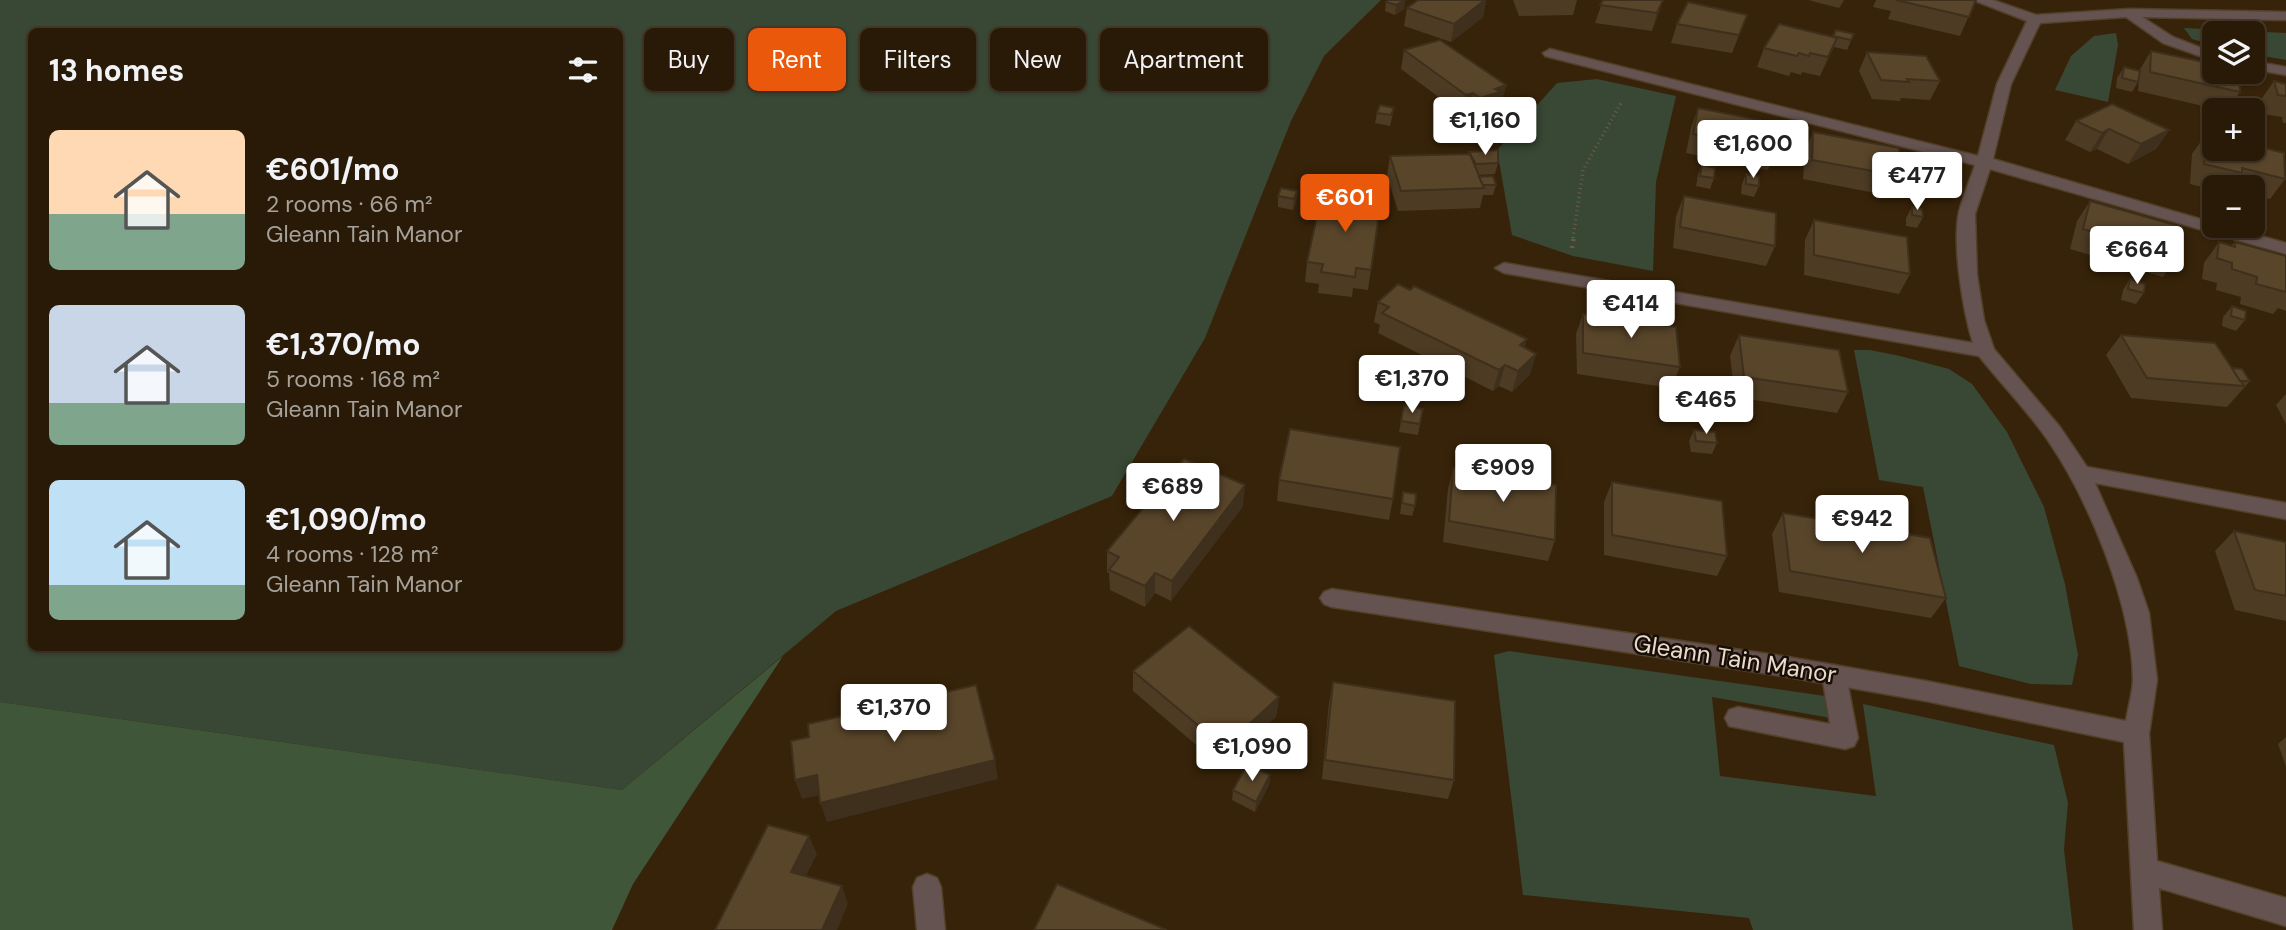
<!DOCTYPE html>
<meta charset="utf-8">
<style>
:root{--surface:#291a07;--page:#352715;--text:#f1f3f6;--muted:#a5a19b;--line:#453828;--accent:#ea580c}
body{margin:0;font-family:"DM Sans",sans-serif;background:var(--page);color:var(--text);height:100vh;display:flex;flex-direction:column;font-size:26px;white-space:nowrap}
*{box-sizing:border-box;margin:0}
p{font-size:23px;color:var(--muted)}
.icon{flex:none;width:38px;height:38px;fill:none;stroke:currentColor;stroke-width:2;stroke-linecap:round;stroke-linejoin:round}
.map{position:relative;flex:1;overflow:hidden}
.panel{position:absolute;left:28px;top:28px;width:595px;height:623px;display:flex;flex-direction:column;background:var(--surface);border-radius:10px;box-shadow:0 2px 5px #0004,0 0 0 2px var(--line)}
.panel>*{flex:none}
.banner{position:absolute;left:644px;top:28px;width:665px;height:63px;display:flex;gap:14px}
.buttons{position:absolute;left:2202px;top:21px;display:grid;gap:14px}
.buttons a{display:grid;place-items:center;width:63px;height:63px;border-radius:10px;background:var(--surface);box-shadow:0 2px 5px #0004,0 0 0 2px var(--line);font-size:35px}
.price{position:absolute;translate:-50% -60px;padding:0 16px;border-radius:7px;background:#fff;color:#222;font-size:23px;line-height:46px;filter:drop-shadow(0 2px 4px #0008)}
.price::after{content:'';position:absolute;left:50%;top:42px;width:21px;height:16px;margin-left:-10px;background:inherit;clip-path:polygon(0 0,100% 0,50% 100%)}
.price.on{background:var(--accent);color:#fff}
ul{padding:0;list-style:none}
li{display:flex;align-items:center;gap:21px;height:175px;padding:0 21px}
li span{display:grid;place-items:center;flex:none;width:196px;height:140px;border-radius:10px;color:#555}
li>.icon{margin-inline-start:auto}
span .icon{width:84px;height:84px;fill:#fffc;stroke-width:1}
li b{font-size:30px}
h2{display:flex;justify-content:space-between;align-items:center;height:84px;padding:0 21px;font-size:30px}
.tag{padding:0 24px;border-radius:10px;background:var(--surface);box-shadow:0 2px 5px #0004,0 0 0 2px var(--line);font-size:24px;line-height:63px}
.tag.on{background:var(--accent);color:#fff}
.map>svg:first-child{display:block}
.green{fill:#384834;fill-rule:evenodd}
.forest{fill:#405639}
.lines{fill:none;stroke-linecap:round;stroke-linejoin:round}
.lane-casing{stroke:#534028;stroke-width:3}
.street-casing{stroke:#534028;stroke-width:3}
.path-far1{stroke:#6e5c46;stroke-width:3.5;stroke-dasharray:1 3.5;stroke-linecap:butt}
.path{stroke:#6e5c46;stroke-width:4.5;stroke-dasharray:2 5;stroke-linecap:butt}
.lane{fill:#655351;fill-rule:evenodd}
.street{fill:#655351;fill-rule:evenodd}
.wall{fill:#4d3b24}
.shaded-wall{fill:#3e301d}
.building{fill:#59452a;stroke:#3e301d;stroke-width:2}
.labels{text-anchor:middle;stroke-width:5;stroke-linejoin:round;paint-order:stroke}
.street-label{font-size:24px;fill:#e8dbcc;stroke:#180e05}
</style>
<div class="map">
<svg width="2286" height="930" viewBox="0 0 2286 930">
<rect width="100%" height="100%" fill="#372309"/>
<!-- green -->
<g class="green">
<path d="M0,0H1381L1324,56L1291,121L1205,338L1112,496L836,611L622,790L0,702ZM32,32H620V648H32Z"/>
<path d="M2184,28L2286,33V60L2252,54V33H2214V45L2192,39Z"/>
<path d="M2116,33L2118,45L2108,102L2055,90L2071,56L2094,36Z"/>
<path d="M1597,79L1676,96L1656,182L1653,271L1573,256L1512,235L1497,150L1557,83Z"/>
<path d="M1854,350H1870L1900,356L1949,369L1972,384L2007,432L2044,507L2065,584L2078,655L2072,685L2031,684L1959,666L1923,487L1879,480Z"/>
<path d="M1509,651L1825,696L1831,718L1712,697L1720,776L1876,796L1863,704L2054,745L2068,803L2064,849L2073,930H1753L1749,918L1523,895L1494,655Z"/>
</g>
<!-- forest -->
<path class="forest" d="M783,656L633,884L612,930H0V702L622,790Z"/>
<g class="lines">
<defs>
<path id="lane" d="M1834,665L1843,668L1846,675L1858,738L1854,746L1845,749L1729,726L1725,718L1729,710L1738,707L1830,724L1822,675L1825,668Z"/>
<g id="street">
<path d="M1973,0H1993L2036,15L2129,9L2286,12V20L2142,17L2173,37L2214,53V61L2163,43L2126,17L2040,23L2011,84L1993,159L2214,223V226H2224L2286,243V254L1990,169L1975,214L1977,275L1984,320L1994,349L2060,427L2087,467L2286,503V519L2095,483L2137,578L2149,613L2157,680L2149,734L2157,861L2286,898V926L2159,888L2162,930H2134L2124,742L1926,701L1788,677L1332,607L1324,604L1320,598L1324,592L1332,589L1788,657L1926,681L2126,721C2128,707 2133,692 2133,679C2132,604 2089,500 2047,439C2027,410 2001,384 1979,356L1504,273L1495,268L1504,263L1973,343C1963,311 1952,244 1959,212C1963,196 1970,180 1975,165L1545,56L1543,53L1550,49L1978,156L1997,84L2027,21Z"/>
<path d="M2252,61L2286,67V75L2252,69Z"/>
<path d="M927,874L937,878L941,887L945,930H917L913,887L917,878Z"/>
</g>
</defs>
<!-- lane casing -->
<use href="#lane" class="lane-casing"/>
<!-- street casing -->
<use href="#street" class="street-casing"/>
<!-- path-far1 -->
<path class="path-far1" d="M1573,238L1583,170L1621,103"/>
<!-- path -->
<path class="path" d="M1572,248L1574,236"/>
<!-- lane -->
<use href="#lane" class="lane"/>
<!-- street -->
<use href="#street" class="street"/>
</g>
<!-- wall -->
<g class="wall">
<path d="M1389,0L1404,9L1395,15L1385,11L1386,2Z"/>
<path d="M1418,0H1486L1483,17L1451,42L1404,26L1407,8Z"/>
<path d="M1513,0H1577L1573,15L1519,16Z"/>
<path d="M1603,0H1663L1652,31L1595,23Z"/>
<path d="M1808,0H1844L1839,8Z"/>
<path d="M1876,0H1976L1960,36L1888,19L1891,11L1873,7Z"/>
<path d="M1747,15L1732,53L1671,43L1677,24Z"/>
<path d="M1836,30L1854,34L1847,50L1834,47L1820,76L1802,72L1801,75L1791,72L1789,76L1757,67L1764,48L1832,37Z"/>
<path d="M1404,50L1506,85L1501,104L1496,106L1495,111L1475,117L1469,113L1463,115L1401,69Z"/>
<path d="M2151,51L2240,92L2233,102L2249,110H2216V109L2138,91L2139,78L2138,82L2132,92L2116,88L2117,78L2124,67L2139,71Z"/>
<path d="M1867,52L1940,81L1930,100L1901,98L1900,101L1872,99L1859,71Z"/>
<path d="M2274,81L2286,84V123H2283L2282,117L2264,114L2260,101Z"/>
<path d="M1394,108L1392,118L1390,126L1375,123L1377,113Z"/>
<path d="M1698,108L1776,150L1768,170L1686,153L1691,128Z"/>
<path d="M2076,121L2169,130L2156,149L2128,164L2097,149L2090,152L2065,140Z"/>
<path d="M1813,132L1900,176L1890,196L1803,179L1805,152Z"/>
<path d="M2206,134L2285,179L2270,199L2252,195V187H2214V190L2190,184L2192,154Z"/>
<path d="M1469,152L1498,163L1495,174L1479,175V177L1496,185L1493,195H1483L1480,208L1398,211L1387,176L1390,156L1469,154Z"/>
<path d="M1702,165L1714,178L1710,189L1696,186L1698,175Z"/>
<path d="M1746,174L1759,186L1754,197L1741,194L1742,184Z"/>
<path d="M1297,191L1296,202L1293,210L1278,207V196Z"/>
<path d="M1684,196L1775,246L1766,266L1673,248L1676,216Z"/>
<path d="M1381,200L1368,290L1353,288L1352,297L1318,293L1319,284L1305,282L1307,262Z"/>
<path d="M2090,201L2177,256L2163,277L2070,249L2077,221Z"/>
<path d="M1912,207L1923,217L1917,228L1906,226V218Z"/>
<path d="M1814,220L1910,274L1899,294L1804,275L1805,240Z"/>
<path d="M2219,242L2231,246L2235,242L2286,256V311L2278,308L2273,314L2240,304L2241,297L2216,290L2217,283L2202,279L2204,263Z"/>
<path d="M2130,279L2144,293L2136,304L2121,300L2123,290Z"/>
<path d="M1410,290L1527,339L1524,348L1536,354L1530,374L1512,392L1499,386L1493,391L1378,333L1380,325L1374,322L1378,302Z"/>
<path d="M2232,306L2245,320L2236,331L2222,326L2223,317Z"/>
<path d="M1583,314L1680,367L1671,388L1577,374L1576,334Z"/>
<path d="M1739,335L1848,392L1837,413L1735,397L1730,356Z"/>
<path d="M2121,335L2232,368L2250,381L2227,407L2131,398L2106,355Z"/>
<path d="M2286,394V424L2276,405Z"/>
<path d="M1404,405L1420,424L1418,435L1399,432Z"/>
<path d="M1694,430L1717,443L1712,454L1691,452L1689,441Z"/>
<path d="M1453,468L1555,540L1548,561L1443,542L1448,489Z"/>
<path d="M1279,480L1393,499L1389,520L1277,501Z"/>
<path d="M1612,482L1727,556L1717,576L1604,555V502Z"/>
<path d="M1403,492L1415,506L1412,516L1400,514Z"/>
<path d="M1243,506L1171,601L1155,593L1145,607L1110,590L1109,573L1107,572V551Z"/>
<path d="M1783,513L1946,598L1931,618L1779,592L1772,534Z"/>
<path d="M2234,531L2286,542V621L2235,610L2215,551Z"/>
<path d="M1133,671L1279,697L1276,717L1222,767L1133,691Z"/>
<path d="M1333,682L1454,780L1448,799L1322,779L1329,702Z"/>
<path d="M2286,737V767L2278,744Z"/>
<path d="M1270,775L1269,785L1255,812L1232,800L1233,790Z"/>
</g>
<!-- shaded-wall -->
<g class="shaded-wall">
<path d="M1405,0L1404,9L1395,15L1396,5Z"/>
<path d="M1485,0H1486L1483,17L1451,42L1454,24Z"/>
<path d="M1663,0L1660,10L1652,31L1657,13Z"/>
<path d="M1837,38L1829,57L1820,76L1828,57Z"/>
<path d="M1506,85L1501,104L1496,106L1495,111L1475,117L1480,98L1495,89Z"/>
<path d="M1473,93L1469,113L1463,115L1466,95Z"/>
<path d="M2109,129L2097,149L2090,152L2102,133Z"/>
<path d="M2169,130L2156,149L2128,164L2141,144Z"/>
<path d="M1297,191L1296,202L1293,210L1294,199Z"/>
<path d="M1527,339L1521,359L1520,345Z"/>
<path d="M1536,354L1530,374L1512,392L1518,371Z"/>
<path d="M1505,365L1499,386L1493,391L1499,370Z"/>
<path d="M1245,485L1243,506L1171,601L1172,581Z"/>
<path d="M1155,573V593L1145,607V586Z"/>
<path d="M1279,697L1276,717L1222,767L1224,747Z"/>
<path d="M995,760L998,779L827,822L820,803Z"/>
<path d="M817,775L824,794L802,799L795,780Z"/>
<path d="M1270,775L1269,785L1255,812L1256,802Z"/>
<path d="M809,836L817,854L799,890L791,872Z"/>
<path d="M842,886L848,904L837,930H822Z"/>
</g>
<!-- building -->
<g class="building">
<path d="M1389,0H1405L1396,5L1386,2Z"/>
<path d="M1418,0H1485L1454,24L1407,8Z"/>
<path d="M1603,0H1663L1657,13L1600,5Z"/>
<path d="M1896,0H1976L1969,17Z"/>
<path d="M1688,2L1747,15L1739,35L1677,24Z"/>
<path d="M1779,24L1837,38L1828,57L1810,53L1809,56L1799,53L1797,56L1764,48Z"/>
<path d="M1836,30L1854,34L1851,40L1833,36Z"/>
<path d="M1440,40L1506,85L1495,89L1500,92L1480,98L1473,93L1466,95L1404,50Z"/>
<path d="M2151,51L2214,64V72H2239L2240,92L2150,72Z"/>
<path d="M1867,52L1926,56L1940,81L1907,79L1909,82L1881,80Z"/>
<path d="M2124,67L2140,71L2138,82L2122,78Z"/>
<path d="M2274,81L2286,84V96L2278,95Z"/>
<path d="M2223,99L2250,106L2249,110H2241L2223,106Z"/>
<path d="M2112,104L2169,130L2141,144L2109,129L2102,133L2076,121Z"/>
<path d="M1380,105L1394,108L1391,115L1377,113Z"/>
<path d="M1698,108L1779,124L1776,150L1693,134Z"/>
<path d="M1813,132L1899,148L1900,176L1812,160Z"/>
<path d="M2206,134L2214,136V149H2252V145L2284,153L2285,179L2242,168V173L2204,164Z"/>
<path d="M1498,150V163L1476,164L1469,152Z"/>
<path d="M1470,154L1484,188L1401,191L1390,156Z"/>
<path d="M1702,165L1715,168L1714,178L1700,176Z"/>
<path d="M1746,174L1759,176V186L1746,184Z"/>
<path d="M1493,176L1496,185H1483L1479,177Z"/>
<path d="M1281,188L1297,191L1294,199L1278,196Z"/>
<path d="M1322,193L1381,200L1371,270L1356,268L1355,277L1321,272L1323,264L1307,262Z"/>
<path d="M1684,196L1776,213L1775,246L1680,227Z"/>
<path d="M2090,201L2182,227L2177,256L2083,229Z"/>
<path d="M1912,207L1922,209L1923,217L1912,215Z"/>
<path d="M1814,220L1907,237L1910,274L1814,255Z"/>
<path d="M2219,242L2235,247V242L2286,256V292L2256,284L2257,277L2232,269V263L2217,258Z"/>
<path d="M2130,279L2145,284L2144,293L2128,289Z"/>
<path d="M1398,284L1410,290L1414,286L1527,339L1520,345L1536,354L1518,371L1505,365L1499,370L1382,313L1389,307L1378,302Z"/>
<path d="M2232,306L2246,311L2245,320L2231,316Z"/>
<path d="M1583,314L1676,327L1680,367L1583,353Z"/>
<path d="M1739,335L1839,350L1848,392L1744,377Z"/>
<path d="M2121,335L2215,343L2244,386L2147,378Z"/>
<path d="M2232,368L2242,369L2250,381H2240Z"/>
<path d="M1404,405L1423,409L1420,424L1401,421Z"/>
<path d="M1290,429L1400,447L1393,499L1279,480Z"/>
<path d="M1694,430L1715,432L1717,443L1696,441Z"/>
<path d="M1184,459L1245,485L1172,581L1155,573L1145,586L1109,570L1119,557L1107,551Z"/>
<path d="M1453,468L1556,485L1555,540L1449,521Z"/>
<path d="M1612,482L1722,501L1727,556L1612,535Z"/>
<path d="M1403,492L1416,494L1415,506L1402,503Z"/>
<path d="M1783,513L1930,538L1946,598L1790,571Z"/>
<path d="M2234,531L2286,542V596L2255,590Z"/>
<path d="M1189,626L1279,697L1224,747L1133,671Z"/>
<path d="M1333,682L1455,701L1454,780L1325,760Z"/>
<path d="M976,685L995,760L820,803L817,775L795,780L791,741L809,737L808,724Z"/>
<path d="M1247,765L1270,775L1256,802L1233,790Z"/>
<path d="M768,825L809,836L791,872L842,886L822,930H715Z"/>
<path d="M1057,884L1167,930H1034Z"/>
</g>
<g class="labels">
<!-- street labels -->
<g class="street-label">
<text transform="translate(1735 659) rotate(9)" y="8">Gleann Tain Manor</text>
</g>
</g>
</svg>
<div class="buttons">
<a><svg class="icon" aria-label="layers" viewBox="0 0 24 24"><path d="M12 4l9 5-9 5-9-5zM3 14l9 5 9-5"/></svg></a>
<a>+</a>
<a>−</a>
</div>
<b class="price" style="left:1485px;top:157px">€1,160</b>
<b class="price" style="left:1753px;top:180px">€1,600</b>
<b class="price" style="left:1917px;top:212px">€477</b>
<b class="price on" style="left:1345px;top:234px">€601</b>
<b class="price" style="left:2137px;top:286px">€664</b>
<b class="price" style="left:1631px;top:340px">€414</b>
<b class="price" style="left:1412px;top:415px">€1,370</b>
<b class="price" style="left:1706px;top:436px">€465</b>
<b class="price" style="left:1503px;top:504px">€909</b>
<b class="price" style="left:1173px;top:523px">€689</b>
<b class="price" style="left:1862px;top:555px">€942</b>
<b class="price" style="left:894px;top:744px">€1,370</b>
<b class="price" style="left:1252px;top:783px">€1,090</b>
<div class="banner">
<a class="tag">Buy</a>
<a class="tag on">Rent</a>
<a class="tag">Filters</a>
<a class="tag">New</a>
<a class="tag">Apartment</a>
</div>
<section class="panel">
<h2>13 homes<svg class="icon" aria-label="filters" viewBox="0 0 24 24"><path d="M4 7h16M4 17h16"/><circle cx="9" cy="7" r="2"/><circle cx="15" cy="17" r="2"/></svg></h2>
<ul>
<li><span style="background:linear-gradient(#ffd9b3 60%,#7fa58c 0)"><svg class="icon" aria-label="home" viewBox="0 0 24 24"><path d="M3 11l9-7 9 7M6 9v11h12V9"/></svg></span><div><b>€601/mo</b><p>2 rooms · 66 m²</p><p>Gleann Tain Manor</p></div></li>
<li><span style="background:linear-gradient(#c9d6e8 70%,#7fa58c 0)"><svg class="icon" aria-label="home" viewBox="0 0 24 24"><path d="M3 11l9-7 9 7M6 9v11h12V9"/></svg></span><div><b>€1,370/mo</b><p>5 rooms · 168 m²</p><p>Gleann Tain Manor</p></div></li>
<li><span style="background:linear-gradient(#bfe0f5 75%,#7fa58c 0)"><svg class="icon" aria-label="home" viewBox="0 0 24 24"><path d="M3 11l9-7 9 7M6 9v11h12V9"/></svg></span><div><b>€1,090/mo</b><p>4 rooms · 128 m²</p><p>Gleann Tain Manor</p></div></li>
</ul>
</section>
</div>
